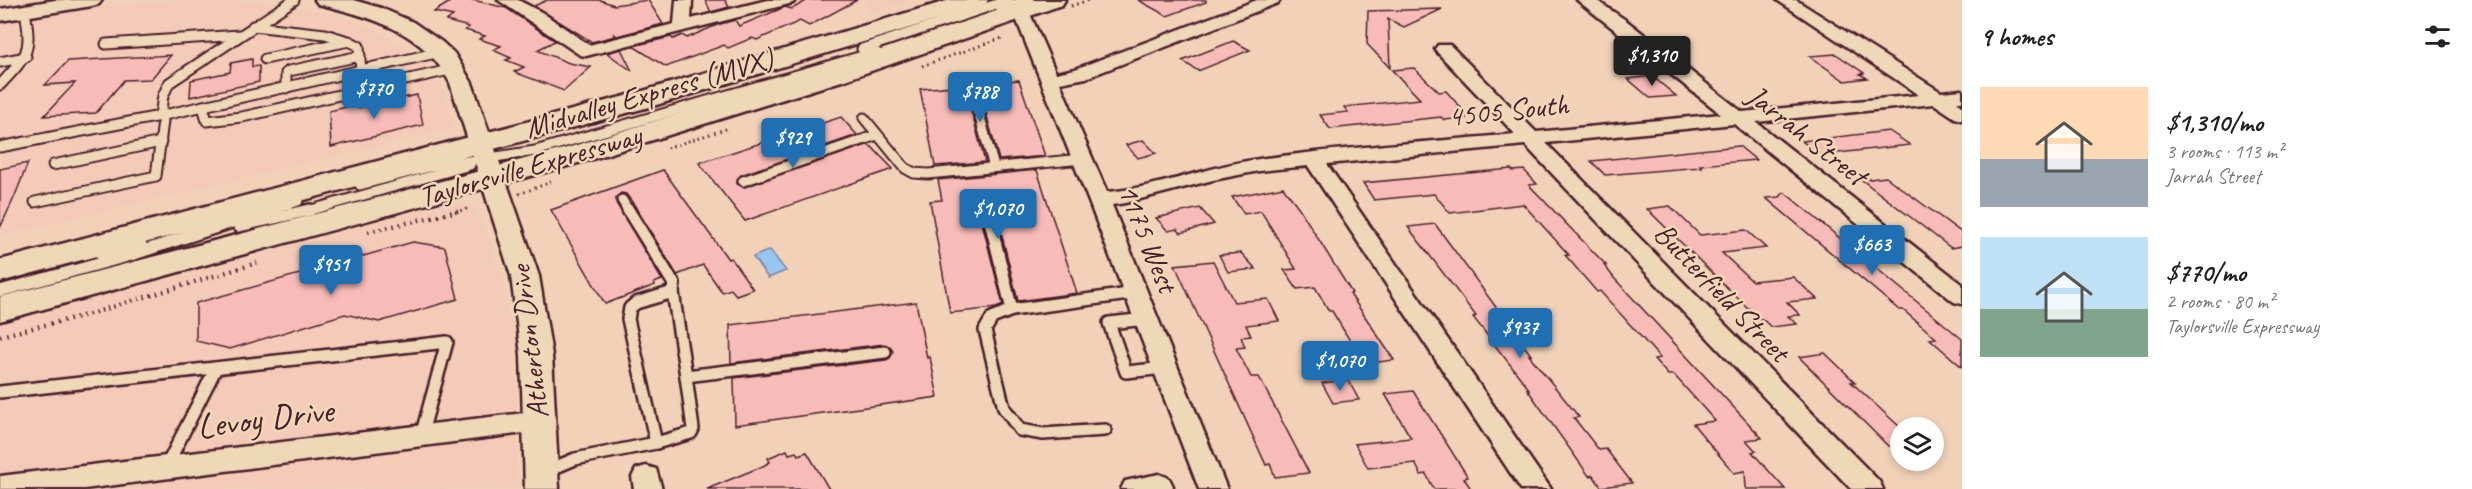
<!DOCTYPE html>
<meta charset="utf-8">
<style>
:root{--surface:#fff;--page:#f2f2f2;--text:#202124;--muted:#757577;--accent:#1f6fb2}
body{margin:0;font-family:Caveat,sans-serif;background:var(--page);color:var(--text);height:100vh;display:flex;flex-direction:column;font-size:22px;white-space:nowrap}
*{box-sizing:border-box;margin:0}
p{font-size:20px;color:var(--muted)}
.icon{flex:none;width:33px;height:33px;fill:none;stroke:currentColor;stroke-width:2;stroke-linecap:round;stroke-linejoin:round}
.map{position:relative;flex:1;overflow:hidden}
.details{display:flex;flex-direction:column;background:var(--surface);width:510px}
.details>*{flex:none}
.buttons{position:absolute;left:1890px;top:417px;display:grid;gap:12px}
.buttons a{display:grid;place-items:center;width:54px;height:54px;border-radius:50%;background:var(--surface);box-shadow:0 3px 9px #0003;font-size:30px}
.price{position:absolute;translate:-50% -51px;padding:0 14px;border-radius:6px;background:var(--accent);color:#fff;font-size:20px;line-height:39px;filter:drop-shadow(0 2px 3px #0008)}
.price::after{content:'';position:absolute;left:50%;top:36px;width:18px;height:14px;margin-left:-9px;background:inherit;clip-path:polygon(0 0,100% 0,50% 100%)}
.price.active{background:#222;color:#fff}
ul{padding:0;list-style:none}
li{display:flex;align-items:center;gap:18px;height:150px;padding:0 18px}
li span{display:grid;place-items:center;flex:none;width:168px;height:120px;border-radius:0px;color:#555}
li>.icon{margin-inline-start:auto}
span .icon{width:72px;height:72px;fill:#fffc;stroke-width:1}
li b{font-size:26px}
h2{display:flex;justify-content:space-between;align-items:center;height:72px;padding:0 18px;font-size:26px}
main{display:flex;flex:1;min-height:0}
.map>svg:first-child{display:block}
.built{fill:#f3cbb8}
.water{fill:#98c7f3;stroke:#7984a3;stroke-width:1.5}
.building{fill:#f8bcb8;stroke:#4a1f2b;stroke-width:1.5}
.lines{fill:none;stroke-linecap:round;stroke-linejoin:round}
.service-far1-casing{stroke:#4a1f2b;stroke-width:13}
.service-casing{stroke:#4a1f2b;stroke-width:16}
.minor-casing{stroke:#4a1f2b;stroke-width:5}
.tertiary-casing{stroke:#4a1f2b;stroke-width:5}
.primary-casing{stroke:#4a1f2b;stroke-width:5}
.path-far1{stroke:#4a1f2b;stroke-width:3;stroke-dasharray:1.5 4;stroke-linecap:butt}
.path{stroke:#4a1f2b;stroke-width:4.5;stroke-dasharray:1.5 5;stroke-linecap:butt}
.service-far1{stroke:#efd8b8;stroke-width:9}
.service{stroke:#efd8b8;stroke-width:11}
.minor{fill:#efd8b8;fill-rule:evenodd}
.tertiary{fill:#efd8b8;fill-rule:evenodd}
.primary{fill:#efd8b8;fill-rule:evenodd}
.labels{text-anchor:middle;stroke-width:5;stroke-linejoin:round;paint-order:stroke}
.street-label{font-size:30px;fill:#4a1f2b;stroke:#efd8b8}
.near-street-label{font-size:36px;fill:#4a1f2b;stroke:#efd8b8}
</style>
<main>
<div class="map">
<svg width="1962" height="489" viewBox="0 0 1962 489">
<rect width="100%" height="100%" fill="#f1d2b8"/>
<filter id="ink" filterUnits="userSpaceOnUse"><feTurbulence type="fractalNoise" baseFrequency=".0167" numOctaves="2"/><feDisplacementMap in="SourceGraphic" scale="12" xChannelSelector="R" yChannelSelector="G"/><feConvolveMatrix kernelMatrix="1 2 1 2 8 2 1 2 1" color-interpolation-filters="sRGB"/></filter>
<g filter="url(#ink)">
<!-- built -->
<g class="built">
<path d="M169,0L267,2L330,13L370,26L412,51L434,74L443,90L454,128L0,236V22L83,8Z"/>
<path d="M866,0H914L869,14Z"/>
<path d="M458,203L473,207L482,223L502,277L515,340L518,489H0V324L446,204Z"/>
</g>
<!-- water -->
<path class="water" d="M770,250L786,271L768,278L753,257Z"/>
<!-- building -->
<g class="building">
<path d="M453,0H473L506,8L555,41L537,50L569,63L591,67L564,91L514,72L524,67L506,60L511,58L493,50L501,46L479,39L485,36L465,30L469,27L446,21L453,16L434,12Z"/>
<path d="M547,0H600L614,5L648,0L663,24L617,36L613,33L615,36L592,42L534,6Z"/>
<path d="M705,0H725L729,7L711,12Z"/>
<path d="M808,0H857L809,26L800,21L757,40L752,38L728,48L724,45L666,67L633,46L671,37L673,39L682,35L687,38L717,25L735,20L739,26L785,7L792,9Z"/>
<path d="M1138,0H1206V2L1167,16Z"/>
<path d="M1442,9L1404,27L1388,19L1390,68L1367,44L1368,11Z"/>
<path d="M1233,41L1250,50L1198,71L1182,61Z"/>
<path d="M621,49L632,71L607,53Z"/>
<path d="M1836,54L1864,73L1860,74L1867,78L1845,81L1809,56Z"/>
<path d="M171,55L151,79L124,80L96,113L44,116L75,83L45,85L68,61Z"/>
<path d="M252,59V67L259,66V82L190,97L191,80L230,72L231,63Z"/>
<path d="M1414,68L1439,92L1446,91L1462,109H1458L1466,118L1444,120L1441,117L1330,129L1320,115L1348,112L1344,107L1420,99L1392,70Z"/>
<path d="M1652,76L1676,96L1650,98L1628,79Z"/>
<path d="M1019,80L1045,156L999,160L980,91L972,86L968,89L967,95L985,162L935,166L920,89Z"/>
<path d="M417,95L423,125L331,147L329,111L356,105L357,108Z"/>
<path d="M841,117L857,135L741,175L737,179V184L745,187L867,145L872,147L893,169L745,221L699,163Z"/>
<path d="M1889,131L1910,145L1820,155L1802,141Z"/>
<path d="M1143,140L1156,153L1138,158L1126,145Z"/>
<path d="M1739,146L1756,160L1700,165L1702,167L1605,175L1591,161Z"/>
<path d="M28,163L14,198L0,228V169Z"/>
<path d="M1511,169L1513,171L1524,170L1537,184L1529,185L1606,265H1604L1614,278L1762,438L1746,440L1756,451L1752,452L1785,489H1746L1745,471L1734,473L1693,424L1715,421L1674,375H1668L1654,359L1660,358L1600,291L1597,292L1565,255H1569L1523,204L1450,213L1434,194L1374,200L1363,183Z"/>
<path d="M663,170L728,259L731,258L753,289L736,295L731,289L722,292L703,265L677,275L635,206L626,194L621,193L616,197V203L662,280L654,283L655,285L605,304L551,210Z"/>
<path d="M1037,170L1077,293L1018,301L996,211L993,207L987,205L982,208L980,215L1003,305L996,308L950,313L930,201L942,200L938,180Z"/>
<path d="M1886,177L1962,233V246L1951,248L1862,180Z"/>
<path d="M1283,187L1299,208L1352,293L1350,294L1394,360L1364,364L1332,311H1329L1315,287L1297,289L1284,270L1296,269L1261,211L1244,214L1232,197Z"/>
<path d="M1784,192L1962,339V367L1930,339L1936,338L1903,310H1899L1766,198L1780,197Z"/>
<path d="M1670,206L1700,235L1746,230L1766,248L1722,253L1752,281L1793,277L1817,299L1787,302L1800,315L1788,316L1797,324L1771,327L1762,319H1759L1647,209Z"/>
<path d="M1200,208L1214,224L1181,233L1177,229L1168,231L1156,218Z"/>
<path d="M1435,224L1531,355H1529L1579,417L1574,418L1599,450L1606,449L1632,483L1601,487L1593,475L1589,476L1527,389H1529L1473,317L1476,316L1408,227Z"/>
<path d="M413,242L445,247L458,299L379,322L345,314L230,349L196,341V303Z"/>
<path d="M1241,253L1256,269L1228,272L1219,255Z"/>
<path d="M1213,261L1234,302L1268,299L1279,321L1246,325L1251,336L1241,337L1245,347L1236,348L1251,377H1259L1309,473L1275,477L1270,464L1266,465L1175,265Z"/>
<path d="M916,302L927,358L930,357L938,397L735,425L734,378L886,360L890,358L893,352L891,347L884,344L731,363L730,325Z"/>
<path d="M1825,353L1855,382H1851L1900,427V445L1888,446L1799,357Z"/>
<path d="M1348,380L1359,400L1333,403L1322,383Z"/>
<path d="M1413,391L1468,477L1464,478L1471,489H1434L1426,474L1421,475L1415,463L1368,468L1355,444L1411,438L1385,394Z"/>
<path d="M787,450L789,454L796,452L798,455L807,452L829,489H707L763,466L770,462L768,458Z"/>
</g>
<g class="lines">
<defs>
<g id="service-far1">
<path d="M1001,9L1029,0"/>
<path d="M253,26L325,34L348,41"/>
<path d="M106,44L240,35"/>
<path d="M862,49L1009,0"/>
<path d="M265,59L349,41L359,46L361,72"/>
<path d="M0,62L26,57"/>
<path d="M0,85C28,55 32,52 25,11"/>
<path d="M286,88V73L289,71L360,56"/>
<path d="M973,93L994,167"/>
<path d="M203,106L207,121L242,117L454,69"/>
<path d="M864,118L905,168L914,173L928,174L1082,159"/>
<path d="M0,147L160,116L163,96L169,83L294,0"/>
<path d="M53,165L161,142"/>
<path d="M743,181L877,135"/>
<path d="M360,185L429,167L535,151L876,52"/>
<path d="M622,200L629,212"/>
<path d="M35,202L156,176L163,121L160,116L440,52"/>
<path d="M265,212L298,201"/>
<path d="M304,212L470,165"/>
</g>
<g id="service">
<path d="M628,210L674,284L673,292"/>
<path d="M988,213L1012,310"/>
<path d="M239,226L310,210"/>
<path d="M101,254L141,245"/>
<path d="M0,291L131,255L269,210"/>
<path d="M1146,319L1109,323L1126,372L1165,368"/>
<path d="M0,392L447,342L421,436"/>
<path d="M1105,430L1043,434L1020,430L1004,408L985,330L992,318L1012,310L1136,293"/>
<path d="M656,443L691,433L693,429L686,376L885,352"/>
<path d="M166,467L216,368"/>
<path d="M544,472L575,459L656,443L628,319L630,308L636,303L673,292L686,376"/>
</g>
<g id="minor">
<path d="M498,0H518L543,13L589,45L674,24L676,0H692L691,19L767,0H795L793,3L586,56L580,55Z"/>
<path d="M1257,0H1280L1278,3L1086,78L1060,83L1107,192C1158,188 1208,166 1259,159C1343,147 1430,142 1515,134L1438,53L1435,49L1438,45H1450L1536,132L1721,114L1577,0H1596L1627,21L1742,112L1919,95L1777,0H1796L1941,92L1962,90V102H1957L1962,106V120L1955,118L1934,104L1756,122L1962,284V304L1954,302L1734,124L1546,143L1879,481L1883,489H1851L1525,145L1327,164L1551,489H1521L1308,166L1259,171L1213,180L1125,203L1112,205L1227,489H1199L1088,199L1013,11L1021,6L1027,7L1056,73L1075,69Z"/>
<path d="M540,411L550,414L553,421L550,428L540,431L84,489H0V476Z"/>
<path d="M646,466L656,469L662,489H634L632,477L636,469Z"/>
<path d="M1159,474L1169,478L1173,486L1172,489H1121L1125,481Z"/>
</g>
<g id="tertiary">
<path d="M55,0H102L99,4L92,6L0,21V9Z"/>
<path d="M315,0H353L381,8L413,22L442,42L454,53L472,83L539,276L552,355L559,489H525L521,355L511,276L450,83C424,31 371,17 318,4Z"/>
</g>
<g id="primary">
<path d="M950,0H988L985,5L653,106L0,282V260L633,94Z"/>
<path d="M1029,0H1065L1062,5L848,79L589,160L0,321V297L567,148L830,67Z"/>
</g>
</defs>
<!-- service-far1 casing -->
<use href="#service-far1" class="service-far1-casing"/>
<!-- service casing -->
<use href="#service" class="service-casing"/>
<!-- minor casing -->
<use href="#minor" class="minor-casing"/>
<!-- tertiary casing -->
<use href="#tertiary" class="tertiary-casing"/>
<!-- primary casing -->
<use href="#primary" class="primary-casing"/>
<!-- path-far1 -->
<g class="path-far1">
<path d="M1071,6L1089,0"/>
<path d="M922,66L1002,38"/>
<path d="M667,148L729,128"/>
<path d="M519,194L551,182"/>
<path d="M455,212L467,209"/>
</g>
<!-- path -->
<g class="path">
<path d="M368,232L462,210"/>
<path d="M0,336L86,315L257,263"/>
</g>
<!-- service-far1 -->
<use href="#service-far1" class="service-far1"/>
<!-- service -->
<use href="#service" class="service"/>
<!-- minor -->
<use href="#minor" class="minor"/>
<!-- tertiary -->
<use href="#tertiary" class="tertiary"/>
<!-- primary -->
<use href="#primary" class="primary"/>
</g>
</g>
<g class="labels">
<!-- street labels -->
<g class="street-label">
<text transform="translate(649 93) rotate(-16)" y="10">Midvalley Express (MVX)</text>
<text transform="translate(1508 110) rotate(-6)" y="10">4505 South</text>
<text transform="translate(1807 135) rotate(38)" y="10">Jarrah Street</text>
<text transform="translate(530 166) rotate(-16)" y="10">Taylorsville Expressway</text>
<text transform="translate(1148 238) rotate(68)" y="10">1175 West</text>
<text transform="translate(1722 292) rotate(46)" y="10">Butterfield Street</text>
<text transform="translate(529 342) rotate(-97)" y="10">Atherton Drive</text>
</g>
<!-- near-street labels -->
<g class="near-street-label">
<text transform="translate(265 417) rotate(-7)" y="13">Levoy Drive</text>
</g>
</g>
</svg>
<div class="buttons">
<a><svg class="icon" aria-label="layers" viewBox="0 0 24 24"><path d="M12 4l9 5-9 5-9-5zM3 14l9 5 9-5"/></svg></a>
</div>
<b class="price active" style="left:1652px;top:87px">$1,310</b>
<b class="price" style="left:374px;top:120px">$770</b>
<b class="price" style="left:980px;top:123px">$788</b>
<b class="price" style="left:793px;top:169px">$929</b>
<b class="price" style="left:998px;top:240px">$1,070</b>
<b class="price" style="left:1872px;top:276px">$663</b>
<b class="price" style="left:331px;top:296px">$951</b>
<b class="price" style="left:1520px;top:359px">$937</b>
<b class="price" style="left:1340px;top:392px">$1,070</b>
</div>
<section class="details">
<h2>9 homes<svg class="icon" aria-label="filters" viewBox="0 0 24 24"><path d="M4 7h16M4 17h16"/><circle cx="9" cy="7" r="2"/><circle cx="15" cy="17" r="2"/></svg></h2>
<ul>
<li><span style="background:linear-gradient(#ffd9b3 60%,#9aa5b1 0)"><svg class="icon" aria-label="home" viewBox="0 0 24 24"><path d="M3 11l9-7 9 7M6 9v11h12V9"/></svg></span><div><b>$1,310/mo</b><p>3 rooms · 113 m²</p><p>Jarrah Street</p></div></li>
<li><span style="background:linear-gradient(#bfe0f5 60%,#7fa58c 0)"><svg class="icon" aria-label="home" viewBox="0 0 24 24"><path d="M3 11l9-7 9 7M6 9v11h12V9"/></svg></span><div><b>$770/mo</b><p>2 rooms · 80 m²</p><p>Taylorsville Expressway</p></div></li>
</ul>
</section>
</main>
